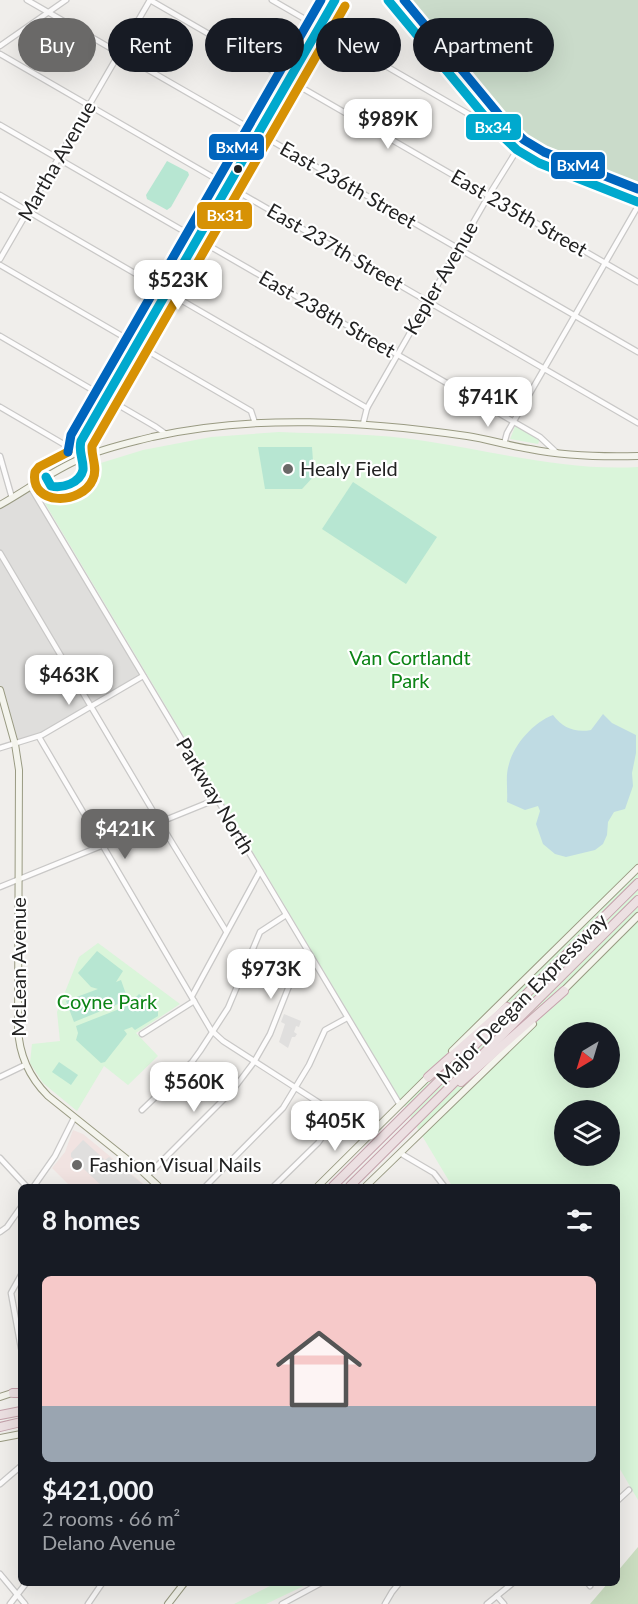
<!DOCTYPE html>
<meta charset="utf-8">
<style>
:root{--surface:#171b24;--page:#242831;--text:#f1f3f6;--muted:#9ea1a6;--line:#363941;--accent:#6a6968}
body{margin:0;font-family:Lato,sans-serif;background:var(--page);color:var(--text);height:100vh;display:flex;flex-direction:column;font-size:22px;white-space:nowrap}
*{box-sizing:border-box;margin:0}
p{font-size:20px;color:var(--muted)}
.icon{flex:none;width:33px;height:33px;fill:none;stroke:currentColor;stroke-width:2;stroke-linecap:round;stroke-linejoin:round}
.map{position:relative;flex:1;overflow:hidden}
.sheet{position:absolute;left:18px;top:1184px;width:602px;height:402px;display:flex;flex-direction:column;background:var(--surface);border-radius:9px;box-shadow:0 6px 24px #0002}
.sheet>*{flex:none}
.top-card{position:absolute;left:18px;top:18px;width:603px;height:54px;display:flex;gap:12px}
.needle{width:39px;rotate:218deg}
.tools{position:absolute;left:554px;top:1022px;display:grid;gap:12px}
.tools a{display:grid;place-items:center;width:66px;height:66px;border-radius:50%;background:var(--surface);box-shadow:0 6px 24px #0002;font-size:30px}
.price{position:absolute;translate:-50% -51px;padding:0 14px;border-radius:12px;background:#fff;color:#222;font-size:20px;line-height:39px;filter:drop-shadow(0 2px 3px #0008)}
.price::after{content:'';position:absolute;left:50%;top:36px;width:18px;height:14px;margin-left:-9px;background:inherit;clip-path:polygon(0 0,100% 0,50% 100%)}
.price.selected{background:var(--accent);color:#fff}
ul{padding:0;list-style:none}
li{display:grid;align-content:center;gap:12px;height:318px;padding:0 24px}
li+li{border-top:2px solid var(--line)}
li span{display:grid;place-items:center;height:186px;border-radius:9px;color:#555}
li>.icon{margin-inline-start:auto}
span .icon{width:108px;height:108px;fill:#fffc;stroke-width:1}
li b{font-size:26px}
h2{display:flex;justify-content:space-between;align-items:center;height:72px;padding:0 24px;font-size:26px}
.pill{padding:0 21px;border-radius:27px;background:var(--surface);box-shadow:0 6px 24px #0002;font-size:21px;line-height:54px}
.pill.selected{background:var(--accent);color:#fff}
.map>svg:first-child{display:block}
.residential{fill:#dfdedc}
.commercial{fill:#f1e3e1}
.forest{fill:#cbdec1}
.cemetery{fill:#cadbca}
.park{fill:#daf5da;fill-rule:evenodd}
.pitch{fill:#b7e6d2}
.parking{fill:#e0dfde}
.water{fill:#bfdbe3}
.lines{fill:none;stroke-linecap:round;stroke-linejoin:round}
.street-casing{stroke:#c9c8c7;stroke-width:7}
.secondary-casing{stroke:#999a82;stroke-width:8}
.primary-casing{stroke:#a79c86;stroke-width:9}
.highway-casing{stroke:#c5a2ac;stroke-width:10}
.street{stroke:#fdfcfc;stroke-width:4.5}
.secondary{stroke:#f4f4ed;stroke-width:6}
.primary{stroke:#f3ede7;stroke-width:7}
.highway{stroke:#ece0e2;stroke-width:8}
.bus-1-casing{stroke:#fff;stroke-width:14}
.bus-2-casing{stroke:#fff;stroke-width:14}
.bus-3-casing{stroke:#fff;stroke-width:14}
.bus-1{stroke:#00a9ce;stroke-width:9}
.bus-2{stroke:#d79205;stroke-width:9}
.bus-3{stroke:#0065bd;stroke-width:9}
.bus-dot{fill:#222;stroke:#fff;stroke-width:2}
.poi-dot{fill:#6a6968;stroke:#fff;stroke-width:2}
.labels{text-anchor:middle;stroke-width:4.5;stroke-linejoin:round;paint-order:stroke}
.street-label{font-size:20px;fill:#222;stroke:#fff}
.poi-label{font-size:20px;fill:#222;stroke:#fff;text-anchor:start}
.park-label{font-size:20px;fill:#0c8416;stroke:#fff}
.line-badge{stroke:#fff;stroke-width:2}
.badge-label{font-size:16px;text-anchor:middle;font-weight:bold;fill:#fff}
</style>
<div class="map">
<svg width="638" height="1604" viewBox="0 0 638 1604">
<rect width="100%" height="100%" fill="#f0eeeb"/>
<!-- residential -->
<path class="residential" d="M30,486L143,676L42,735L15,744L0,690V506Z"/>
<!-- commercial -->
<path class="commercial" d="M73,1130L83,1134L146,1186H70L52,1168L65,1152Z"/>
<!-- forest -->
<path class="forest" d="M638,1547V1604H590L608,1583L616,1582L617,1572Z"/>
<!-- cemetery -->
<path class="cemetery" d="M400,0H638V191L544,154L521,140L502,121Z"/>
<!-- park -->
<g class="park">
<path d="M516,424L540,439L538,444L510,439Z"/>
<path d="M279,432C328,434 377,433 425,441C496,452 566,471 638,467V1500L617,1464L616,1186H452L40,495L46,491C62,498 76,487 88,478L91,466L143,450L211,437ZM564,1032H609V1077H564ZM564,1110H609V1155H564Z"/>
<path d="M98,943L180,1004L136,1033L158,1056L128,1085L104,1066L77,1111L43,1083L30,1063L32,1044L60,1041L57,1012L79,957Z"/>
<path d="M276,1583H310L266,1604H234Z"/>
</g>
<!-- pitch -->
<g class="pitch">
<path d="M167,161L188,172L189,175L171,207L167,210L147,199L146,195Z"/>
<path d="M258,447H312L314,476L302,489H265Z"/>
<path d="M353,482L437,537L406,584L322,529Z"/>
<path d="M97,951L123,971L116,982L121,980L128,1000L74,1022L66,1001L98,989L91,987L78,973Z"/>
<path d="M139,994L158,1010V1016L135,1030L132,1027L124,1030L127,1034L105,1062L101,1063L76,1040L78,1033L76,1026L127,1006Z"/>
<path d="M59,1062L78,1075L71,1085L52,1072Z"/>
</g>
<!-- parking -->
<g class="parking">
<path d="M284,1014L301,1021L299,1027L296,1026L294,1032L297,1034L295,1037H292L288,1048L279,1042L285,1024L281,1022Z"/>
<path d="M83,1140L105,1160L109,1157L145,1186H102L71,1157V1153Z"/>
</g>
<!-- water -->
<path class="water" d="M603,714L612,723L636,735V753L632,773L633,786L625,809L614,812L608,822L607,835L603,844L595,850L566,857L555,854L543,844L536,824L540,811L538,806L525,810L507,802C508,789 505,776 509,764C514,744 534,722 553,715C563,728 575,733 591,730Z"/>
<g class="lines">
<defs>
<g id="street">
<path d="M27,0L638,352"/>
<path d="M272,0L491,127"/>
<path d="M0,46L66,0"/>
<path d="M0,54L638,423"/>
<path d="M0,125L540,437L557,453"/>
<path d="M0,195L367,408"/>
<path d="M0,259L150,0L638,282"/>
<path d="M0,265L251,411L255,423"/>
<path d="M0,336L156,427L166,434"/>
<path d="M0,407L72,449L80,456"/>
<path d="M363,424L367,408L489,195L517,150"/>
<path d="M504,444L507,433L638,206"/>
<path d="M0,456L12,498"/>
<path d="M81,458L79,447L81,441L335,0"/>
<path d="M30,486L400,1105"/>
<path d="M0,553L160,823L226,931"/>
<path d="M39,737L211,1030L223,1041L369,1135"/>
<path d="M0,748L42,735L143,676"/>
<path d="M0,887L217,799"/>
<path d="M192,996L260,871"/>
<path d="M142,1034L194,1001"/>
<path d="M0,1077L25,1065"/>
<path d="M142,1110L192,1062L200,1051L228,1008L260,932L286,915"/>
<path d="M400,1153L434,1173L444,1186"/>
<path d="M0,1158L26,1186"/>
<path d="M147,1176L232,1091L254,1062L270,1034L291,981L315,965"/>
<path d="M34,1186L55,1156L74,1118"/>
<path d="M206,1186L283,1108L309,1065L325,1030L347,1018"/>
<path d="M274,1186L318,1143L338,1115"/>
<path d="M0,1232L7,1227L21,1207"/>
<path d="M21,1275L11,1293L21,1348"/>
<path d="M0,1484L21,1466"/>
<path d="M616,1502L629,1490"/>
<path d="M0,1574L25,1604"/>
<path d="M587,1582L590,1586"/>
<path d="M497,1596L504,1604"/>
<path d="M10,1604L27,1582"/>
<path d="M88,1604L103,1582"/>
<path d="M282,1604L323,1582"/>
<path d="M385,1604L392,1592L400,1582"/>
<path d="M487,1604L514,1582"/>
</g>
<g id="secondary">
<path d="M0,505C27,490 53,470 82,458C104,448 129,443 152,437C256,414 363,421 467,436C488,439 509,446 530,449C565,456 602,457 638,456"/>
<path d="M0,690L15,744L19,770L18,1028C19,1055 29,1077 48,1096L143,1172L158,1186"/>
<path d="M562,992L638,916"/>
<path d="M452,1051L638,868"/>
<path d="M318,1186L429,1076"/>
<path d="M366,1186L533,1024"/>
<path d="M0,1397L15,1392"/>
<path d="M0,1438L21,1434"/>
<path d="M168,1604L185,1582"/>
</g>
<path id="primary" d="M388,0L496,130L517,150L539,163L638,202"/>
<g id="highway">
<path d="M428,1077L507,1007"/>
<path d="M461,1082L564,991"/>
<path d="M333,1186L638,883"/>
<path d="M350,1186L638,900"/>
<path d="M13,1393H21"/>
<path d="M0,1415L21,1411"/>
<path d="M0,1427L21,1422"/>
</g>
</defs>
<!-- street casing -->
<use href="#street" class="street-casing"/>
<!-- secondary casing -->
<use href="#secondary" class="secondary-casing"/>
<!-- primary casing -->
<use href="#primary" class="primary-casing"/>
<!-- highway casing -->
<use href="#highway" class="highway-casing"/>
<!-- street -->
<use href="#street" class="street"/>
<!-- secondary -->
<use href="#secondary" class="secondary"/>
<!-- primary -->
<use href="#primary" class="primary"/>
<!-- highway -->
<use href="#highway" class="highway"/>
<defs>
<g id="bus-1">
<path d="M388,0L496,130L517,150L539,163L638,202"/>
<path d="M46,477L51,486C62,489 80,483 83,470C84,460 78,452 81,441L335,0"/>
</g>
<path id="bus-2" d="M68,452L39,467L35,472C29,506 82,506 93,479C98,468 91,457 92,446L345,6"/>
<g id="bus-3">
<path d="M404,0L505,122L524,140L544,152L638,189"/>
<path d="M68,452L71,435L321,0"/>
</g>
</defs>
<!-- bus-1 casing -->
<use href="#bus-1" class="bus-1-casing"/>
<!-- bus-2 casing -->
<use href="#bus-2" class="bus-2-casing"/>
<!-- bus-3 casing -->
<use href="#bus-3" class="bus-3-casing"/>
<!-- bus-1 -->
<use href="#bus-1" class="bus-1"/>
<!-- bus-2 -->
<use href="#bus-2" class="bus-2"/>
<!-- bus-3 -->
<use href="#bus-3" class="bus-3"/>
</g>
<!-- markers -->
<circle class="bus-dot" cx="238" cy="169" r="5"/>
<g class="poi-dot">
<circle cx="288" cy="469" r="6"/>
<circle cx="77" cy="1165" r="6"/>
</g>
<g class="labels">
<!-- street labels -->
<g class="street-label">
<text transform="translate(57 161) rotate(-60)" y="7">Martha Avenue</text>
<text transform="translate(348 185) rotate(30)" y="7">East 236th Street</text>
<text transform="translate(519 213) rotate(30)" y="7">East 235th Street</text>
<text transform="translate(335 247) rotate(30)" y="7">East 237th Street</text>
<text transform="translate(441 278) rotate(-60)" y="7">Kepler Avenue</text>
<text transform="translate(327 314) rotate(30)" y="7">East 238th Street</text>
<text transform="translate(215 796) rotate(59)" y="7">Parkway North</text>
<text transform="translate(19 967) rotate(-90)" y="7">McLean Avenue</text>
<text transform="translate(522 999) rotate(-45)" y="7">Major Deegan Expressway</text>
</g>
<!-- poi labels -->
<g class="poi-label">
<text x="300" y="476">Healy Field</text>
<text x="89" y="1172">Fashion Visual Nails</text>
</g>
<!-- park labels -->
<g class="park-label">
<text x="410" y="665">Van Cortlandt<tspan x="410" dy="23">Park</tspan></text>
<text x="107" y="1009">Coyne Park</text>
</g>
</g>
<g class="line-badge">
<rect x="465" y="113" width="57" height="28" rx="6" fill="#00a9ce"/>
<rect x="208" y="133" width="57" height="28" rx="6" fill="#0065bd"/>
<rect x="550" y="151" width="56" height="29" rx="6" fill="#0065bd"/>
<rect x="196" y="201" width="57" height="29" rx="6" fill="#d79205"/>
</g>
<g class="badge-label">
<text x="493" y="133">Bx34</text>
<text x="237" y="153">BxM4</text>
<text x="578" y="171">BxM4</text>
<text x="225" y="221">Bx31</text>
</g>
</svg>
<div class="tools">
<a><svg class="needle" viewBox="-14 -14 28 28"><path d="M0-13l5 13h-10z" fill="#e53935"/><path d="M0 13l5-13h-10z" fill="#9ea1a6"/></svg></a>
<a><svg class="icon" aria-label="layers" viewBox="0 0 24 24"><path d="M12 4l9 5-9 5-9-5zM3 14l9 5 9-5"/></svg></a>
</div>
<b class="price" style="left:388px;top:150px">$989K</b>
<b class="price" style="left:178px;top:311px">$523K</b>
<b class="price" style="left:488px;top:428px">$741K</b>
<b class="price" style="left:69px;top:706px">$463K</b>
<b class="price selected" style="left:125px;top:860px">$421K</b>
<b class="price" style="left:271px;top:1000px">$973K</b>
<b class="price" style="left:194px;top:1113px">$560K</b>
<b class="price" style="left:335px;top:1152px">$405K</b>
<div class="top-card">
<a class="pill selected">Buy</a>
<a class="pill">Rent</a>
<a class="pill">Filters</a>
<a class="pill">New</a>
<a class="pill">Apartment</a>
</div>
<section class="sheet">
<h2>8 homes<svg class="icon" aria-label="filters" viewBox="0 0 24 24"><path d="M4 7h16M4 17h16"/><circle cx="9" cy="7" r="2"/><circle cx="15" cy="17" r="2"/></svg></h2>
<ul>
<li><span style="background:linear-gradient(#f6c9c9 70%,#9aa5b1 0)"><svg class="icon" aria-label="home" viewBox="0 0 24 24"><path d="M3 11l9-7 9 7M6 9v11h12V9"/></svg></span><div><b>$421,000</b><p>2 rooms · 66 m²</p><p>Delano Avenue</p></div></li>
</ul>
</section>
</div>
